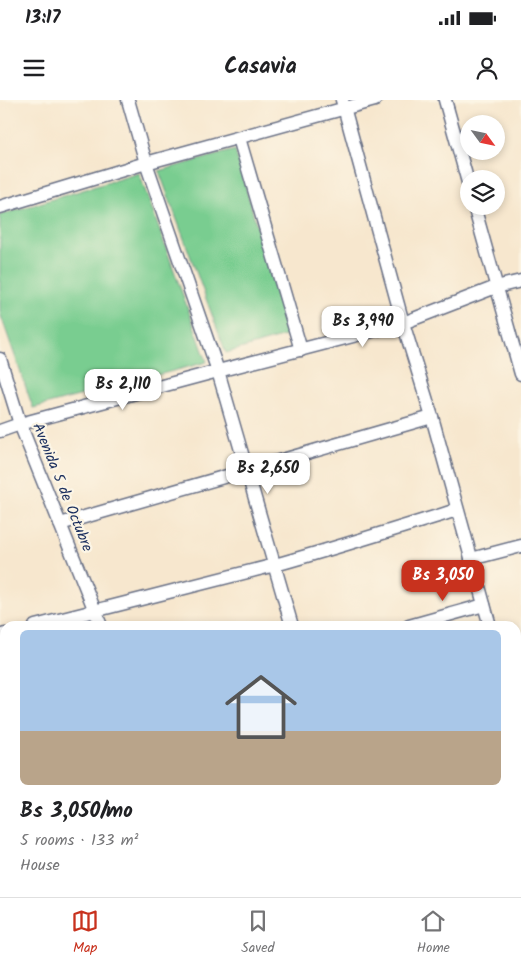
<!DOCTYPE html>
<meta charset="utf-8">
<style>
:root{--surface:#fff;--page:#f2f2f2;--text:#202124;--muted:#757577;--line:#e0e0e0;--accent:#c8321e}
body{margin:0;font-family:Kalam,sans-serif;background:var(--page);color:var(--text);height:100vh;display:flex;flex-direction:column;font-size:19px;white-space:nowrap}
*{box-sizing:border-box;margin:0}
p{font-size:16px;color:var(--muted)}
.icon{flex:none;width:28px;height:28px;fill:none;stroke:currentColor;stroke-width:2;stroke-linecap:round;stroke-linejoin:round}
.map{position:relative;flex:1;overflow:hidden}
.details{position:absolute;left:0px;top:521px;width:521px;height:276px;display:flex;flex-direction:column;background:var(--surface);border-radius:15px 15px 0 0;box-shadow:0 2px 8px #0003}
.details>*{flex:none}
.needle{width:32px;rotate:123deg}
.tools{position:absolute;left:460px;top:15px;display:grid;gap:10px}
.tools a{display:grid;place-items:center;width:45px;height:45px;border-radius:50%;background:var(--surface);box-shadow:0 2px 8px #0003;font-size:25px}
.price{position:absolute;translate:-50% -42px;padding:0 11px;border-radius:10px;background:#fff;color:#222;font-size:16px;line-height:32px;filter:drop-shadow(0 1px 2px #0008)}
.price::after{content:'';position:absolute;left:50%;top:30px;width:15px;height:11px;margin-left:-8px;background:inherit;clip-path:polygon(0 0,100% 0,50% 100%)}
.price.on{background:var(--accent);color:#fff}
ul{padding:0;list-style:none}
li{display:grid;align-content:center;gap:10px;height:265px;padding:0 20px}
li span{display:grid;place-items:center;height:155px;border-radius:8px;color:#555}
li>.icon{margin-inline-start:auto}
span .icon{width:90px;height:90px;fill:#fffc;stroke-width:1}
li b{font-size:21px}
.status{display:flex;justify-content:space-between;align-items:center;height:35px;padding:0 25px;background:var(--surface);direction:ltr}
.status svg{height:14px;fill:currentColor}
header{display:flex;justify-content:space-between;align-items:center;height:65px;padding:0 20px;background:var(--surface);font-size:22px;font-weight:700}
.tabs{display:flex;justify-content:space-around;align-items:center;height:70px;border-top:1px solid var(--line);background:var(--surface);font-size:14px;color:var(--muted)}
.tabs a{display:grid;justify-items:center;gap:2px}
.tabs .on{color:var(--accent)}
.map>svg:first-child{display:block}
.green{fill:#79cd90;stroke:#4a7e77}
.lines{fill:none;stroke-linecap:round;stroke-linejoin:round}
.minor-casing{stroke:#686f85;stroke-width:15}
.minor{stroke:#fff;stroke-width:12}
.labels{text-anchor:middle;stroke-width:4.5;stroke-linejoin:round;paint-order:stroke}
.street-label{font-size:15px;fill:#1b2f5e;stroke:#fcf5e5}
</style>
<div class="status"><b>13:17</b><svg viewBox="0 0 49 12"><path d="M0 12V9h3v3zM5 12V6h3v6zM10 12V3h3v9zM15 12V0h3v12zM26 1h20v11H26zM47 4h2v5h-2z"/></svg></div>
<header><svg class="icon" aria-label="menu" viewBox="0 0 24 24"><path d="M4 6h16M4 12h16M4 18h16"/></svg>Casavia<svg class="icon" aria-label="person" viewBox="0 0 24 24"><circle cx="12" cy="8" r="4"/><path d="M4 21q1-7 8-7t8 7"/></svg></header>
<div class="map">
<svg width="521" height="797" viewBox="0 0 521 797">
<rect width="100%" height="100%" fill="#fcf5e5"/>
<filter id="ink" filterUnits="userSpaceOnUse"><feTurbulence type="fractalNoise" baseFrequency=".02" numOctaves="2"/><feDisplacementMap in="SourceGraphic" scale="10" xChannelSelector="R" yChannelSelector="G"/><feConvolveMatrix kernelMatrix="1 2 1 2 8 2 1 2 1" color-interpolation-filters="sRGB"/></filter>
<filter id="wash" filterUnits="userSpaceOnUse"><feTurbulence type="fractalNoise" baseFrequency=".0096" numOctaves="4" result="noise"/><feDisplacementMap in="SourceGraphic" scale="20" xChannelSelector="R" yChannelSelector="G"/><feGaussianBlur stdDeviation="1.12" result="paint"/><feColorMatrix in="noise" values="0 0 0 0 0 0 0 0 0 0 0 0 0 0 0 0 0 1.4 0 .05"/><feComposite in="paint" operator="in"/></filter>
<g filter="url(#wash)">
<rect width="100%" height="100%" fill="#f7e7ce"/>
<!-- green -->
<g class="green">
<path d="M235,50L288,235L226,253L159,71Z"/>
<path d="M139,73L207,262L33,308L0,213V115Z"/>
<path d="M249,793H298L288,797H251Z"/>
</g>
</g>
<g filter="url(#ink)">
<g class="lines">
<defs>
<g id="minor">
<path d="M128,0L146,63L218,271L292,526"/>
<path d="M342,0L403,223L432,317L490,526"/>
<path d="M445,0L469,86"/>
<path d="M239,38L301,250"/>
<path d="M474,106L521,274"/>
<path d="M0,107L146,63L375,0"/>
<path d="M0,259L20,324L101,526"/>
<path d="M0,331L20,324L218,271L403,223L496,187L521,181"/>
<path d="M60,424L432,317"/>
<path d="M471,459L521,446"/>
<path d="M35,526C115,505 195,486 275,465C336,448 396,429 457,410"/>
<path d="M409,526L484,505"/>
<path d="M0,536L5,534"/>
<path d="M516,628L521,646"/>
<path d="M0,638L5,659"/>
<path d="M516,710L521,707"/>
<path d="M0,739L5,738"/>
<path d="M29,792L30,797"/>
<path d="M135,792L138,797"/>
<path d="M209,792L210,797"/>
<path d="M368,792L369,797"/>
<path d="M468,792L469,797"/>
<path d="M340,797L350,792"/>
</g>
</defs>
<!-- minor casing -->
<use href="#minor" class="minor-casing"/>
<!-- minor -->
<use href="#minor" class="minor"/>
</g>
</g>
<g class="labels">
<!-- street labels -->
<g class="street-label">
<text transform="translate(63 387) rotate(68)" y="5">Avenida 5 de Octubre</text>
</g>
</g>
</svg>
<div class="tools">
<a><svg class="needle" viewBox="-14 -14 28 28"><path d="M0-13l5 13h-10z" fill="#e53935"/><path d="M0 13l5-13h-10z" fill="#757577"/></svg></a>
<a><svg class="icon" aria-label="layers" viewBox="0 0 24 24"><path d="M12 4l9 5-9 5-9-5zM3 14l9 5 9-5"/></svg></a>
</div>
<b class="price" style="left:363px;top:248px">Bs 3,990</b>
<b class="price" style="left:123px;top:311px">Bs 2,110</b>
<b class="price" style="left:268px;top:395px">Bs 2,650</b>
<b class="price on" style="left:443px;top:502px">Bs 3,050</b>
<section class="details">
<ul>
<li><span style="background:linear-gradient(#a9c7e8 65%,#b9a48a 0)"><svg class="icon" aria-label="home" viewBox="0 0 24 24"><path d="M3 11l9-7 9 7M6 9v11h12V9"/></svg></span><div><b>Bs 3,050/mo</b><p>5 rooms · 133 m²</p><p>House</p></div></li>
</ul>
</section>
</div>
<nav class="tabs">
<a class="on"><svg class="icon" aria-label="map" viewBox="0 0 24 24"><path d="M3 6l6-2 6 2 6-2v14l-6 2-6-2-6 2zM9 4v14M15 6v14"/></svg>Map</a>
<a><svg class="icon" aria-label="saved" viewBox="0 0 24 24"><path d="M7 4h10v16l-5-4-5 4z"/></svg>Saved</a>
<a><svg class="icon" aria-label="home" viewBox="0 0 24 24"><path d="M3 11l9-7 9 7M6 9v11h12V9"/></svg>Home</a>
</nav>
